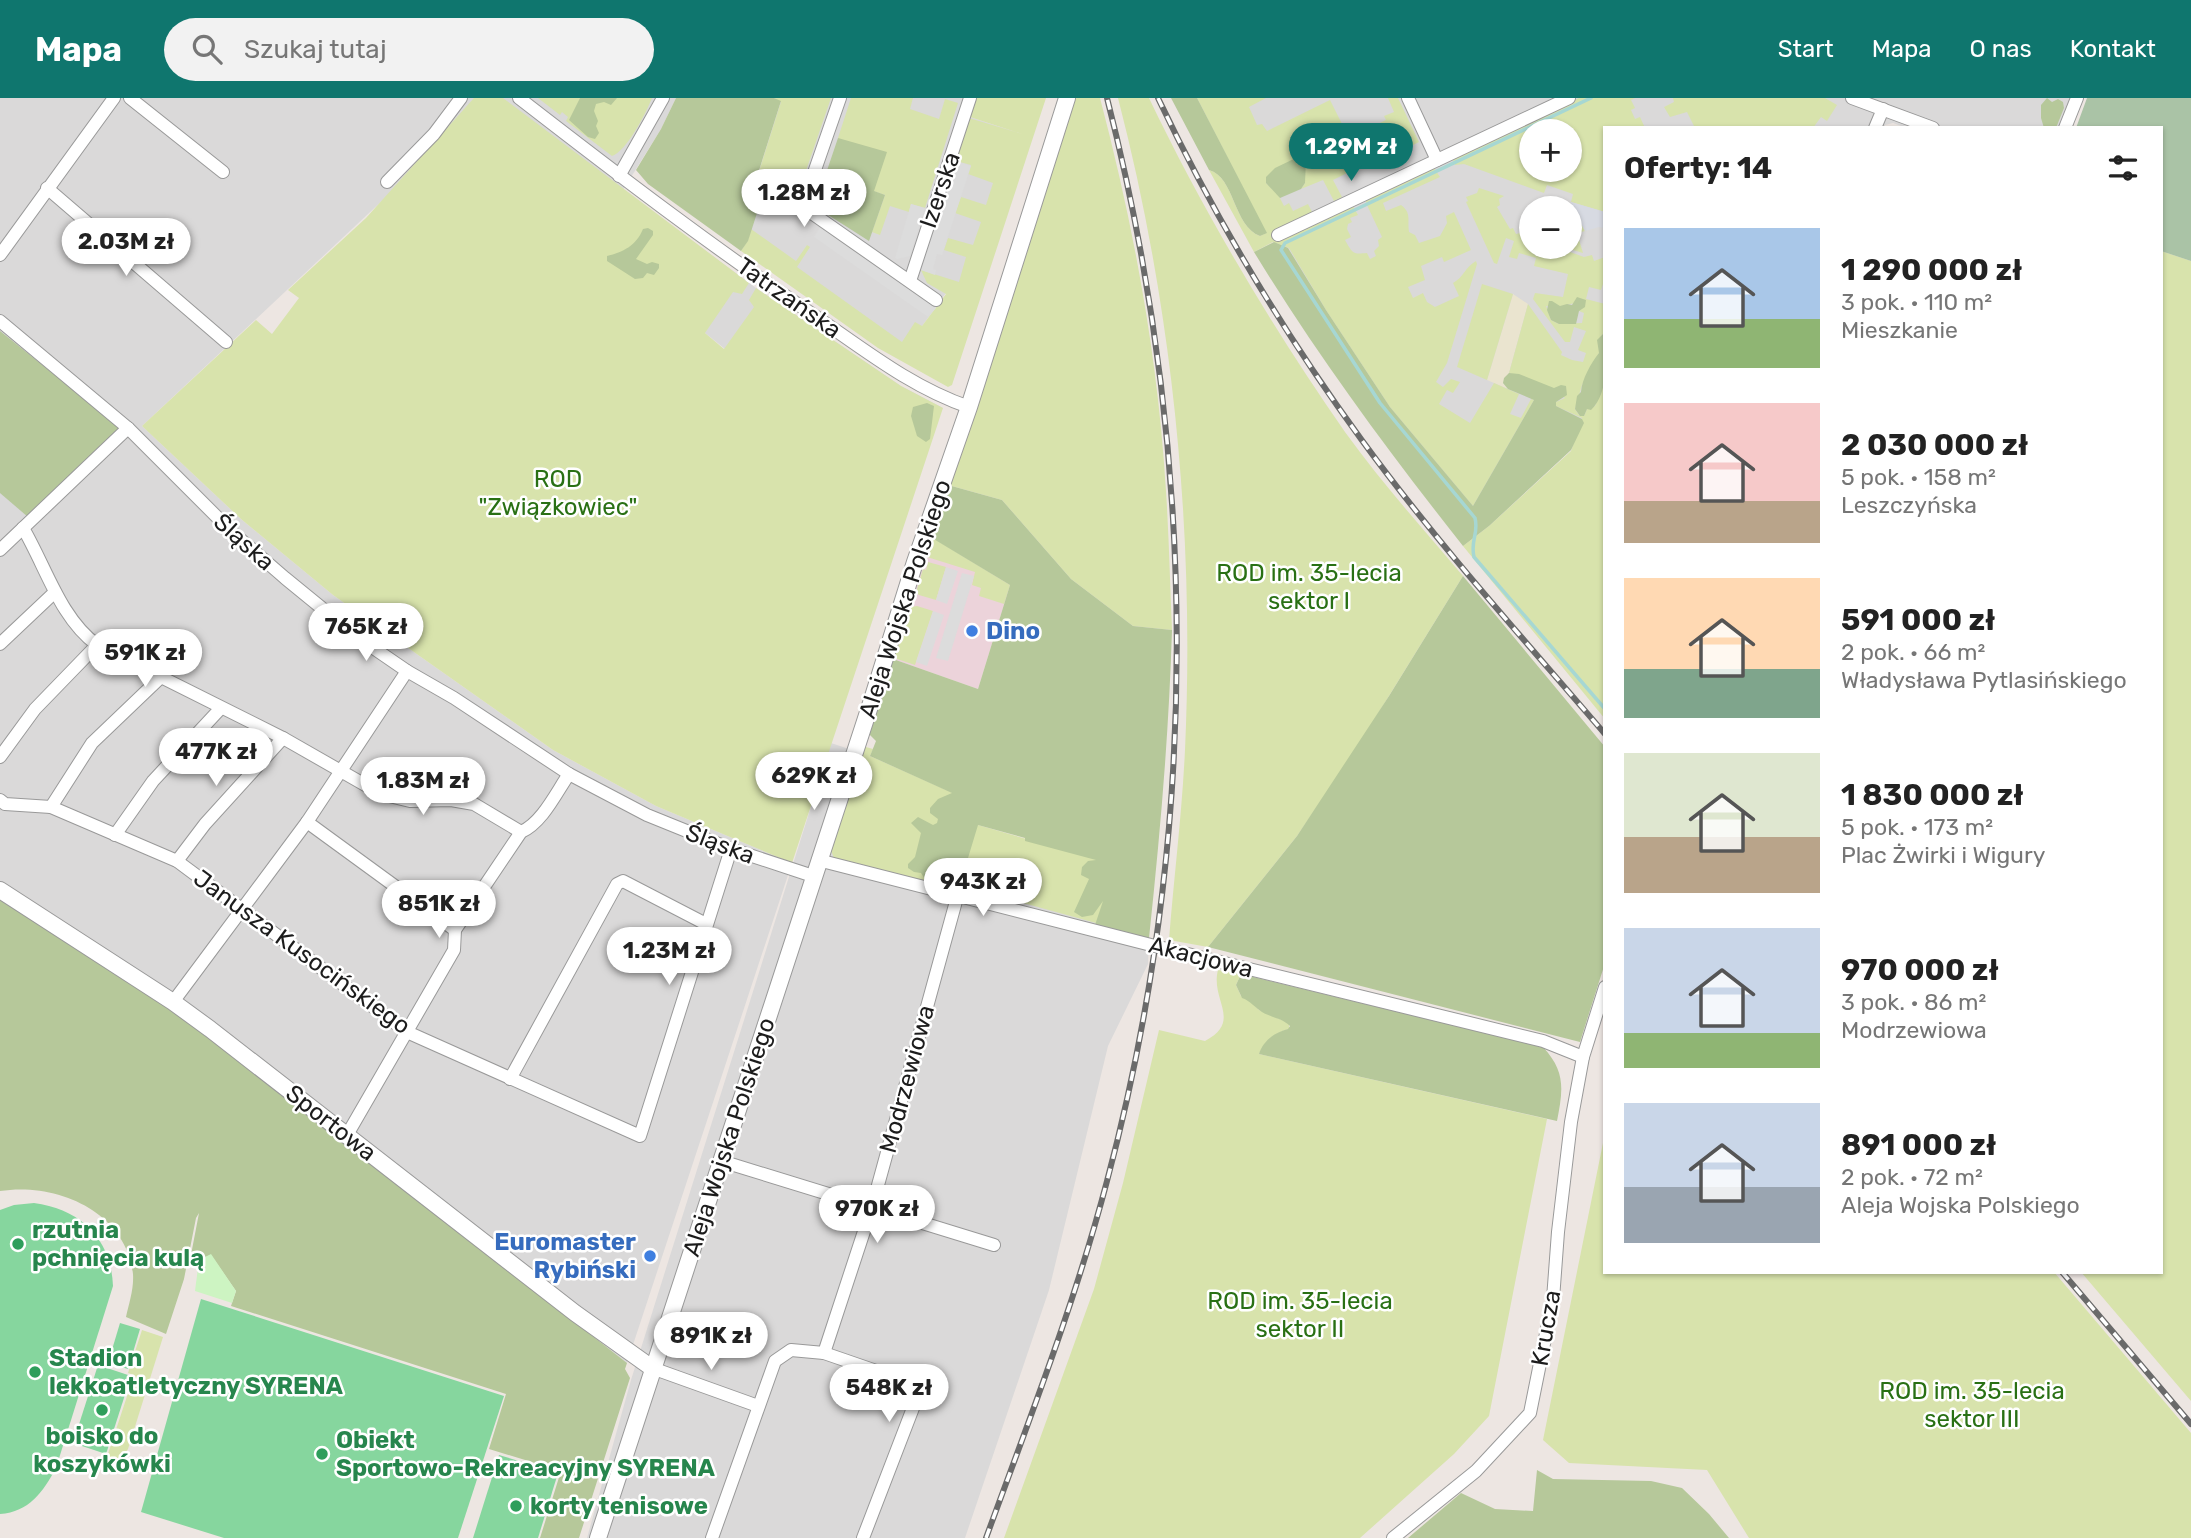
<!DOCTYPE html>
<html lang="pl">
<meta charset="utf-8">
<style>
:root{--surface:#fff;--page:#f2f2f2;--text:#222;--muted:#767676;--accent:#0f766e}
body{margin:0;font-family:Rubik,sans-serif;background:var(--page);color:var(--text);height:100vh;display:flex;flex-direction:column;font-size:26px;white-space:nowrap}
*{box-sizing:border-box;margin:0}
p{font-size:23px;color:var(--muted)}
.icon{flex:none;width:38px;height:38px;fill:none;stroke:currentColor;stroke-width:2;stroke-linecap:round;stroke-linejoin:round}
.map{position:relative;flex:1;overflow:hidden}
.panel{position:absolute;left:1603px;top:28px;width:560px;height:1148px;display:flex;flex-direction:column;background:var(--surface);border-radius:0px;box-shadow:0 2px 5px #0004}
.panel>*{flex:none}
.tools{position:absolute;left:1519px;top:21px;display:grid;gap:14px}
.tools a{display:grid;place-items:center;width:63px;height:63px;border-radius:50%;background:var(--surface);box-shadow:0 2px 5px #0004;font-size:35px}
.price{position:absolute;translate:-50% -60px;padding:0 16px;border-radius:24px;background:#fff;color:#222;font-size:23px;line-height:46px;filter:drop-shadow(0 2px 4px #0008)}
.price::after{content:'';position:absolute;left:50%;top:42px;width:21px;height:16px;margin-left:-10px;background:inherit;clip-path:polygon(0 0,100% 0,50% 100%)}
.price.on{background:var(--accent);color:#fff}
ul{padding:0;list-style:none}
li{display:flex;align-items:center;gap:21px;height:175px;padding:0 21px}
li span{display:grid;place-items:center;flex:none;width:196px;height:140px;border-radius:0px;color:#555}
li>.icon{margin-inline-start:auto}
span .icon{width:84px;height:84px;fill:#fffc;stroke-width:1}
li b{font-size:30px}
h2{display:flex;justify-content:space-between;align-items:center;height:84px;padding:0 21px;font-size:30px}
header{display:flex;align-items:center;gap:42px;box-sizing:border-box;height:98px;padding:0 35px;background:var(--accent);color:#fff}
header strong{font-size:33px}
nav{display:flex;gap:38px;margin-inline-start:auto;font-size:24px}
.search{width:490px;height:63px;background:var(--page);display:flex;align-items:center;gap:18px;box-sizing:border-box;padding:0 24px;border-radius:38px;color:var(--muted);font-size:26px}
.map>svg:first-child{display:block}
.residential{fill:#dad9d9;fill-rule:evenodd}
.commercial{fill:#ecd3da}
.farmland{fill:#eae4cf}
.grass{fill:#d8e3ac;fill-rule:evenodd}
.forest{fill:#b6c89a}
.cemetery{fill:#aac3a6}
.park{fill:#cdf4c2}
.pitch{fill:#86d69e}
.parking{fill:#dcdcdc}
.plaza{fill:#d7dae2}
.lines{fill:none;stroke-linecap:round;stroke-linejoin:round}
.stream{stroke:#a6d7d3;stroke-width:3.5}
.minor-casing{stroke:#999;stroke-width:14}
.tertiary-casing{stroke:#999;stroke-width:18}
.minor{stroke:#fff;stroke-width:12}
.tertiary{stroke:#fff;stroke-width:16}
.rail-casing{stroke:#6a6a6a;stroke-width:6}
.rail{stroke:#fff;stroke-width:3.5;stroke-dasharray:10;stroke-linecap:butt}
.shop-dot{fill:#3f7fe0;stroke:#fff;stroke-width:2.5}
.leisure-dot{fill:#2e9e5b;stroke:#fff;stroke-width:2.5}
.labels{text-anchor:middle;stroke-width:5;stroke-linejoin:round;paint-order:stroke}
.street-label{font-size:24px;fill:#1c1c1c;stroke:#fff}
.park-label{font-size:24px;fill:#297014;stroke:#fff}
.shop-label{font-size:24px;font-weight:bold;fill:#366cbe;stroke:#fff;text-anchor:start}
.leisure-label{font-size:24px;font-weight:bold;fill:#27864d;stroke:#fff;text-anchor:start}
</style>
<header>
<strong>Mapa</strong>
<div class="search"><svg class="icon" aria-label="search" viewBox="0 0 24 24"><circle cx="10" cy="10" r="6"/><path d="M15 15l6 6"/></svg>Szukaj tutaj</div>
<nav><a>Start</a><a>Mapa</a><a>O nas</a><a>Kontakt</a></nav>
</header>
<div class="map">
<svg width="2191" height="1440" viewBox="0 0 2191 1440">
<rect width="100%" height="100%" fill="#ede6e2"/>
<!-- residential -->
<g class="residential">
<path d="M0,0H676L661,31L623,92L756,190L901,288L943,310L754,274L705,235L401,85L142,328L241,421L333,497L553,652L656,708L792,765L627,1265L203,933L0,800Z"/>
<path d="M774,0H975L970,19L1022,36L970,202L946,195L904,253L748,143L752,127L756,83L781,3Z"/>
<path d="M1194,0H1685L1699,30H1605L1570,33H1531V72H1570L1605,65V318L1590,312L1571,352L1489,428L1390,309L1326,212L1267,135ZM1531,110H1570V149H1531Z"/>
<path d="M1811,0H2083L2068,30H1907L1893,25L1885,27L1884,30H1771Z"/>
<path d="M831,645L870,658L1124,835L1149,840L1148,866L1108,948L1049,1192L965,1440H587L631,1282Z"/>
</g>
<!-- commercial -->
<path class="commercial" d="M932,440L1010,487L978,591L893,561Z"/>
<!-- farmland -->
<path class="farmland" d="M1513,196L1528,206L1509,275L1503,285L1508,291L1487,282Z"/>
<!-- grass -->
<g class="grass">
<path d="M474,0H503L749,185L742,196L733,194L705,235L724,251L754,209L749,202L756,190L901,288L943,310L792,765L656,708L553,652L333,497L241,421L142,328L256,222L272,236L299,200L288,192L366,120Z"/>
<path d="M538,0H652C646,15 627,53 612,58L566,23L568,19L562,14L560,17Z"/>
<path d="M774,0H831L798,96L790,98L756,83L781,4Z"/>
<path d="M851,0H913L910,11L939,21L945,1L958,5L925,110L911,106L909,114L890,108L880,137L872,134L885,97L873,93L838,40Z"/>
<path d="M975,0H1046L952,287L948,289L878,250L741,153L748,142L751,131L796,163L807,147L810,149L797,169L902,244L915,224L922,228L946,196L927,185L921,172L959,184L966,159L944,152L948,140L973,147L981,124L955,115L961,99L986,107L993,85L968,76L971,67L956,63L969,20L1022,36L970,19Z"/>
<path d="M1074,0H1100C1134,129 1158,260 1166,393C1169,439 1170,486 1172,532L1133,528L1071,481L1002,402L948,387Z"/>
<path d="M1118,0H1149C1203,113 1273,231 1345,334C1381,384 1423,431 1463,478L1355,653L1297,738L1208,849L1169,842C1174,779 1182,715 1185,652C1195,434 1173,212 1118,0Z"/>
<path d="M1197,0H1266L1249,9L1257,27L1262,26L1267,33L1330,2L1343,28L1337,31L1343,42L1386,22L1384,18L1394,14L1388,0H1398L1419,44L1405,51L1403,48L1409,44L1402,30L1383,40L1395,64L1384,69L1381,61L1374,64L1371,58L1357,65L1355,62L1343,67L1347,75L1333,82L1342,99L1334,103L1323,82L1301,91L1305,85H1266L1278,96L1284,108L1289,105L1293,113L1308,106L1312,114L1353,108L1358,117L1350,120L1352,124L1348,126L1347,131L1351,139L1345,142C1353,157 1354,156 1367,155L1370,161L1376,158L1374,153L1379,148L1378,142L1382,139L1366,105V101L1434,70L1440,79L1383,105L1386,113L1401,107C1412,115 1407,122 1409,134L1415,137L1419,145L1440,138L1447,125L1446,118L1454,114L1471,152L1444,164L1442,159L1421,168L1425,182L1408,189L1413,200L1423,195L1427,204L1435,209L1459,198L1453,185C1464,179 1465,169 1476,163L1477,166L1447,265L1436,284L1443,289L1451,281L1460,284L1453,295L1447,292L1439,306L1470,325L1494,285L1519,296L1510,316L1521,320L1531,301L1534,302L1473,408L1390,309L1326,212L1289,150L1273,144L1254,154L1209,72C1235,79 1233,128 1260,138L1266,135Z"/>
<path d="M1579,0H1635L1631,2L1635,10L1631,12L1635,21L1640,19L1645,30H1605V114L1571,104L1573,96L1547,87L1544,95L1464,66L1455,67L1453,63L1455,57ZM1531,33H1570V72H1531Z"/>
<path d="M1673,0H1825L1837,7L1827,23L1821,19L1813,30H1695L1687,14L1670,19L1664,9L1674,4Z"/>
<path d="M1479,90L1504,98L1499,101L1500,107L1497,109L1510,131L1513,130L1516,136L1524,134L1525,130L1522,125L1531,121V149H1547L1546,152L1558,155L1559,150L1584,159L1592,157L1594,163L1605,159V180L1601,192L1589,189L1586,201L1605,206V234C1595,244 1600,245 1599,255L1582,287L1575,311L1579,317L1584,318L1587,311L1595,308L1605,282V621L1463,448L1489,428L1571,353L1582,320L1556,308V304L1565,300L1554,291L1509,275L1528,206L1562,254L1561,257L1572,262L1583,264L1586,255L1578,252L1586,233L1574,229L1570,244H1565L1533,201L1535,195L1563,199L1568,176L1534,168L1536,160L1519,155L1517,161L1509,159L1514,143L1506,140L1497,166L1494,165L1466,104L1468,103L1466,99L1477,95ZM1575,205L1579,213L1584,215L1582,225L1559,226L1551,222L1546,208H1562Z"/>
<path d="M1570,118L1580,124L1585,133L1577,135L1583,155L1563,149H1570Z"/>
<path d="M2161,153L2191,163V1303L2081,1174H2161Z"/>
<path d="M1482,186L1513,196L1487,282L1457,269Z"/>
<path d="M933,440L1010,487L1004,506L979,498L981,490L972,487L975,474L927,459Z"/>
<path d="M928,464L946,469L936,502L919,497L916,494L923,471L926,472Z"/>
<path d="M917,508L933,513L915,567L894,560L911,509Z"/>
<path d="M866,649L873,651L870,658L953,695L978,727L1117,767L1096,825L962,788L960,792L834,760L830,750L861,651Z"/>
<path d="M1218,872L1241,876L1236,887L1241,898L1250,903L1259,912L1289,925V931C1274,935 1265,943 1259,956L1547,1021L1489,1318L1454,1356L1360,1440H1004L1094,1191L1123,1085L1159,932L1205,943C1243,923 1210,902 1218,872Z"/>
<path d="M1605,1035V1174H2054L2191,1335V1440H1749L1707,1372L1569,1365L1543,1342Z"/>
<path d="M142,1232L163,1239L128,1351L124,1357L119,1361L107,1359L134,1277L128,1275Z"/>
</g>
<!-- forest -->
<g class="forest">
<path d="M580,0H617L611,7L604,4L596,6L594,13L598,23L596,28L599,35L595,41L588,39L569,22Z"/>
<path d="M676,0H774L781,3L756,82L766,87L748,143L741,153L648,86L636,72L661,31Z"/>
<path d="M1171,0H1197L1267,135L1260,138C1233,128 1235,79 1209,72Z"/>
<path d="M2047,0L2052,4L2058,1L2063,4L2064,10L2056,30H2044L2041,20V7Z"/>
<path d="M838,40L887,54L874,93L885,97L869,143L822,113L818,99Z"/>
<path d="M1302,57L1306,62L1305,85L1301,91L1280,100L1266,85V79L1275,70Z"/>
<path d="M648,130L653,133V137L636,161L647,166L652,164L659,166V170L654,177L647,175L643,180L635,181L607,163V158C623,154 636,148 643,131Z"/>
<path d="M1274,144L1288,150L1326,212L1390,309L1473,408L1534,302L1508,291L1503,285L1504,280L1509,275L1519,276L1554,290L1561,287L1566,288L1567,297L1556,304V308L1582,321L1584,325L1571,352L1489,428L1463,448C1388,353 1317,257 1254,154Z"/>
<path d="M1577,199L1586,202L1585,209L1579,213L1576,226H1559L1551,222L1547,212L1549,203H1552L1560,208L1567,206L1572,207Z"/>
<path d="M0,233L121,330L28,419L0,395Z"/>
<path d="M1605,234C1605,259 1610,294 1591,312L1587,311L1584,318H1580L1575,311L1577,298L1581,294C1582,281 1591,265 1599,255L1597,242Z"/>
<path d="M927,305L934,308L930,341L926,344L917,338L911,318L913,309Z"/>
<path d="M948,387L1002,402L1071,481L1133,528L1172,532C1169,635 1160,737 1149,840L1095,827L1103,803L1093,817L1082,819L1074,814L1089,781L1081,777L1082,769L1088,763L1096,762L1025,743V740L978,727L968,760L959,765V785C949,793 937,785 926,783L921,775L914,774L908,770V766L915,759L921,735L911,725L918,719L933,727L937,725L938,721L930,715V710L938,701L952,695L870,658L876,643L869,636L870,632L893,561L978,591L1010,487L932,440Z"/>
<path d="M1463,478L1605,649V865L1580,944L1208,849L1297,738L1389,598Z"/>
<path d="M0,800L150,896L203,933L627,1265L625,1271L630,1280L579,1440H540L561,1373L489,1351L506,1296L231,1208L236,1193L211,1157L199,1162H190L199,1115L196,1120L184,1181L166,1236L126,1219C129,1205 134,1191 133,1176C126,1113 56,1084 0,1093Z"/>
<path d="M1241,876L1543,949C1566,974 1563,992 1557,1023L1259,956C1263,943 1275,934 1288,931L1290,928C1282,920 1272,920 1262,914C1255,910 1251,903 1242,900L1236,887Z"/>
<path d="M1537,1372L1553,1381L1651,1383L1682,1390L1709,1416L1729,1440H1408L1461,1395L1495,1411L1533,1413Z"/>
</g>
<!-- cemetery -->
<path class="cemetery" d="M2087,0H2191V163L2161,153V30H2076Z"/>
<!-- park -->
<path class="park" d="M211,1156L236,1193L232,1205L195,1193L199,1162Z"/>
<!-- pitch -->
<g class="pitch">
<path d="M34,1105C80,1111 111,1140 113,1188L56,1370C43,1394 29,1414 0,1416V1112L14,1107Z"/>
<path d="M201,1201L504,1298L458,1440H224L141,1414Z"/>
<path d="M120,1225L140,1231L128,1271L108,1265Z"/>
<path d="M98,1267L131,1278L106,1356L73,1345Z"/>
<path d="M499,1357L558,1375L538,1440H473Z"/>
</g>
<!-- parking -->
<g class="parking">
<path d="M956,63L971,68L942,157L937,156L933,171L936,172L935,177L921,172Z"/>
<path d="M911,106L925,110L910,158L897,161L895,160Z"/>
<path d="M821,128L936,210L928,219L814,139Z"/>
<path d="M946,469L958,473L947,506L936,502Z"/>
<path d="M962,475L974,478L948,563L936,560Z"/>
<path d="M933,513L944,517L927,568L916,564Z"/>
</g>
<!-- plaza -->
<path class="plaza" d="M1571,104L1605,114V130L1599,129L1585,133L1580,124L1570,118Z"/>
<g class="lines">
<!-- stream -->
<path class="stream" d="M1591,0L1285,145L1281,152L1380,305L1475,420C1479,436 1470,442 1474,459L1605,611"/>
<defs>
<g id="minor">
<path d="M130,0L223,74"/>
<path d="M519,0C617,76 715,151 818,220C866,253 913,290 969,309"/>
<path d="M840,0L808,92L806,111L936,202"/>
<path d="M1408,0L1437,62"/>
<path d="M1852,0L1933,30"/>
<path d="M1875,30L1883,11"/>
<path d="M2065,30L2077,0"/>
<path d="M619,78L663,0"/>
<path d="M387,84L434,36L461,0"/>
<path d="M47,90L226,244"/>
<path d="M778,96L806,111"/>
<path d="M1278,137L1569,0"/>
<path d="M0,157L114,0"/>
<path d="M910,183L970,0"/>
<path d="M0,223L128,330L232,434L285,480L356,538L407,573L454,600L569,676L647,717L731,751L813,778"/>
<path d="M23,430C46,469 60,520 97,547L283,640L381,696L410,703L451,702L474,706L521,734"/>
<path d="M0,452L128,330"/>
<path d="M0,546L55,494"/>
<path d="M0,659L35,611L97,547"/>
<path d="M0,702L5,706L51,709L177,763L407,934L640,1038L731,751"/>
<path d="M51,709L92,645L160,580"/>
<path d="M307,724L455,832"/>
<path d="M115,737L153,683L220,611"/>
<path d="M818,762L1155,848L1543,943L1583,959"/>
<path d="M177,763L205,726L283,640"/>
<path d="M173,904L307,724L407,573"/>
<path d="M510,981L617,786L623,783L706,826"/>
<path d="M347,1037L454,852L455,832L521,734C542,725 556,695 569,676"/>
<path d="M721,1063L994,1147"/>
<path d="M824,1255L914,1286L918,1297L863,1440"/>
<path d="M652,1270L758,1308"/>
<path d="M712,1440L775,1263L791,1252L824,1255L872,1109L958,796"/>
<path d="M1393,1440L1476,1373L1530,1315L1553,1201L1558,1134L1571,1024L1583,959L1605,889"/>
</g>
<g id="tertiary">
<path d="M0,792L173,904L210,931L575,1215L652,1270"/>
<path d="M598,1440L871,605L915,464L969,309L1067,0"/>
</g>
</defs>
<!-- minor casing -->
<use href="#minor" class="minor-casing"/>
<!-- tertiary casing -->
<use href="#tertiary" class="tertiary-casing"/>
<!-- minor -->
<use href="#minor" class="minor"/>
<!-- tertiary -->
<use href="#tertiary" class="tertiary"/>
<defs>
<g id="rail">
<path d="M1158,0C1215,120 1283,234 1361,341C1436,444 1522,539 1605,636"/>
<path d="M2062,1174L2191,1326"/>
<path d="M986,1440C1029,1322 1075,1205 1107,1083C1202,727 1198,356 1107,0"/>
</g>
</defs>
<!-- rail casing -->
<use href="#rail" class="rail-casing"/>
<!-- rail -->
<use href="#rail" class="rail"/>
</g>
<!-- markers -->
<g class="shop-dot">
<circle cx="972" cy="533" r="7"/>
<circle cx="650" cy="1158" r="7"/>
</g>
<g class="leisure-dot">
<circle cx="18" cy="1146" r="7"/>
<circle cx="35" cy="1274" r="7"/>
<circle cx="102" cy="1312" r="7"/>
<circle cx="322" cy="1356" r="7"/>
<circle cx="516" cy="1408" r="7"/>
</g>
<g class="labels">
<!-- street labels -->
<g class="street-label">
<text transform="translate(940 92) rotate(-71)" y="8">Izerska</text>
<text transform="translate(789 200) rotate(35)" y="8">Tatrzańska</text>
<text transform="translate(244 444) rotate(42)" y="8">Śląska</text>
<text transform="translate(905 501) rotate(-72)" y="8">Aleja Wojska Polskiego</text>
<text transform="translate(720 746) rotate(21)" y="8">Śląska</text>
<text transform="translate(302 854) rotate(36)" y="8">Janusza Kusocińskiego</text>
<text transform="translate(1201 859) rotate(14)" y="8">Akacjowa</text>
<text transform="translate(907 981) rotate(-75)" y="8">Modrzewiowa</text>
<text transform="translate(331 1025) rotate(38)" y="8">Sportowa</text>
<text transform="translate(729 1039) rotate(-72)" y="8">Aleja Wojska Polskiego</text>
<text transform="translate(1546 1230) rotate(-80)" y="8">Krucza</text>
</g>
<!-- park labels -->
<g class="park-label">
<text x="558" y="389">ROD<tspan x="558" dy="28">"Związkowiec"</tspan></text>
<text x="1309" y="483">ROD im. 35-lecia<tspan x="1309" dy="28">sektor I</tspan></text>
<text x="1300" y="1211">ROD im. 35-lecia<tspan x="1300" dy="28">sektor II</tspan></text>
<text x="1972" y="1301">ROD im. 35-lecia<tspan x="1972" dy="28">sektor III</tspan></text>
</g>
<!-- shop labels -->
<g class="shop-label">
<text x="986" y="541">Dino</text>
<text x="636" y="1152" text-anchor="end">Euromaster<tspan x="636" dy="28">Rybiński</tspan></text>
</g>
<!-- leisure labels -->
<g class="leisure-label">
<text x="32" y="1140">rzutnia<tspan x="32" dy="28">pchnięcia kulą</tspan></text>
<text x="49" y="1268">Stadion<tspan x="49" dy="28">lekkoatletyczny SYRENA</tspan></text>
<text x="102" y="1346" text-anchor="middle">boisko do<tspan x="102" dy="28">koszykówki</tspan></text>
<text x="336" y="1350">Obiekt<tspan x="336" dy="28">Sportowo-Rekreacyjny SYRENA</tspan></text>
<text x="530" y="1416">korty tenisowe</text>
</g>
</g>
</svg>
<div class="tools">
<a>+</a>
<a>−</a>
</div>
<b class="price on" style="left:1351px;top:85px">1.29M zł</b>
<b class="price" style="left:804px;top:131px">1.28M zł</b>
<b class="price" style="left:126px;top:180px">2.03M zł</b>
<b class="price" style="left:366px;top:565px">765K zł</b>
<b class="price" style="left:145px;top:591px">591K zł</b>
<b class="price" style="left:216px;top:690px">477K zł</b>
<b class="price" style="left:814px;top:714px">629K zł</b>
<b class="price" style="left:423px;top:719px">1.83M zł</b>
<b class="price" style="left:983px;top:820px">943K zł</b>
<b class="price" style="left:439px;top:842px">851K zł</b>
<b class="price" style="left:669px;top:889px">1.23M zł</b>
<b class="price" style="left:877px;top:1147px">970K zł</b>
<b class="price" style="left:711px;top:1274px">891K zł</b>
<b class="price" style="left:889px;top:1326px">548K zł</b>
<section class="panel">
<h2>Oferty: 14<svg class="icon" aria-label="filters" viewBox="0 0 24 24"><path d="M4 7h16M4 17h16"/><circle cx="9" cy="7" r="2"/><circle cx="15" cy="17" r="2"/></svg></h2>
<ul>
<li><span style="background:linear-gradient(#a9c7e8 65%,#8fb573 0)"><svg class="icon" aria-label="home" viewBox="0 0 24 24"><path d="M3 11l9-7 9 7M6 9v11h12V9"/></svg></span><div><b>1 290 000 zł</b><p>3 pok. · 110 m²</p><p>Mieszkanie</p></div></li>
<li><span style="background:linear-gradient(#f6c9c9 70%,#b9a48a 0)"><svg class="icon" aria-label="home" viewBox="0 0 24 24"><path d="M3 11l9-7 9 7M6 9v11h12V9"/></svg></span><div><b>2 030 000 zł</b><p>5 pok. · 158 m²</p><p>Leszczyńska</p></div></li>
<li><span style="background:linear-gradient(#ffd9b3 65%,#7fa58c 0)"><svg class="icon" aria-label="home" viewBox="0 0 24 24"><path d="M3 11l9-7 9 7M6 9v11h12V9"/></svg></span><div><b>591 000 zł</b><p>2 pok. · 66 m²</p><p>Władysława Pytlasińskiego</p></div></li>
<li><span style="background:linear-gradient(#dfe7d0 60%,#b9a48a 0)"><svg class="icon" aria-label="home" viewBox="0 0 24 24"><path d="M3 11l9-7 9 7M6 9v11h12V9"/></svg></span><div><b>1 830 000 zł</b><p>5 pok. · 173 m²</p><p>Plac Żwirki i Wigury</p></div></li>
<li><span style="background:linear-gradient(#c9d6e8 75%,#8fb573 0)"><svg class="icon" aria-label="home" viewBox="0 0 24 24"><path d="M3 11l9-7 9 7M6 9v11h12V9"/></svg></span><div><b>970 000 zł</b><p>3 pok. · 86 m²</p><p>Modrzewiowa</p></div></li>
<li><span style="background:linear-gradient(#c9d6e8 60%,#9aa5b1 0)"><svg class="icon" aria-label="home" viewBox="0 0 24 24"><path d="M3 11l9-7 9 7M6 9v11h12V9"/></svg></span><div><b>891 000 zł</b><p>2 pok. · 72 m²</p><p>Aleja Wojska Polskiego</p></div></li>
</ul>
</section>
</div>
